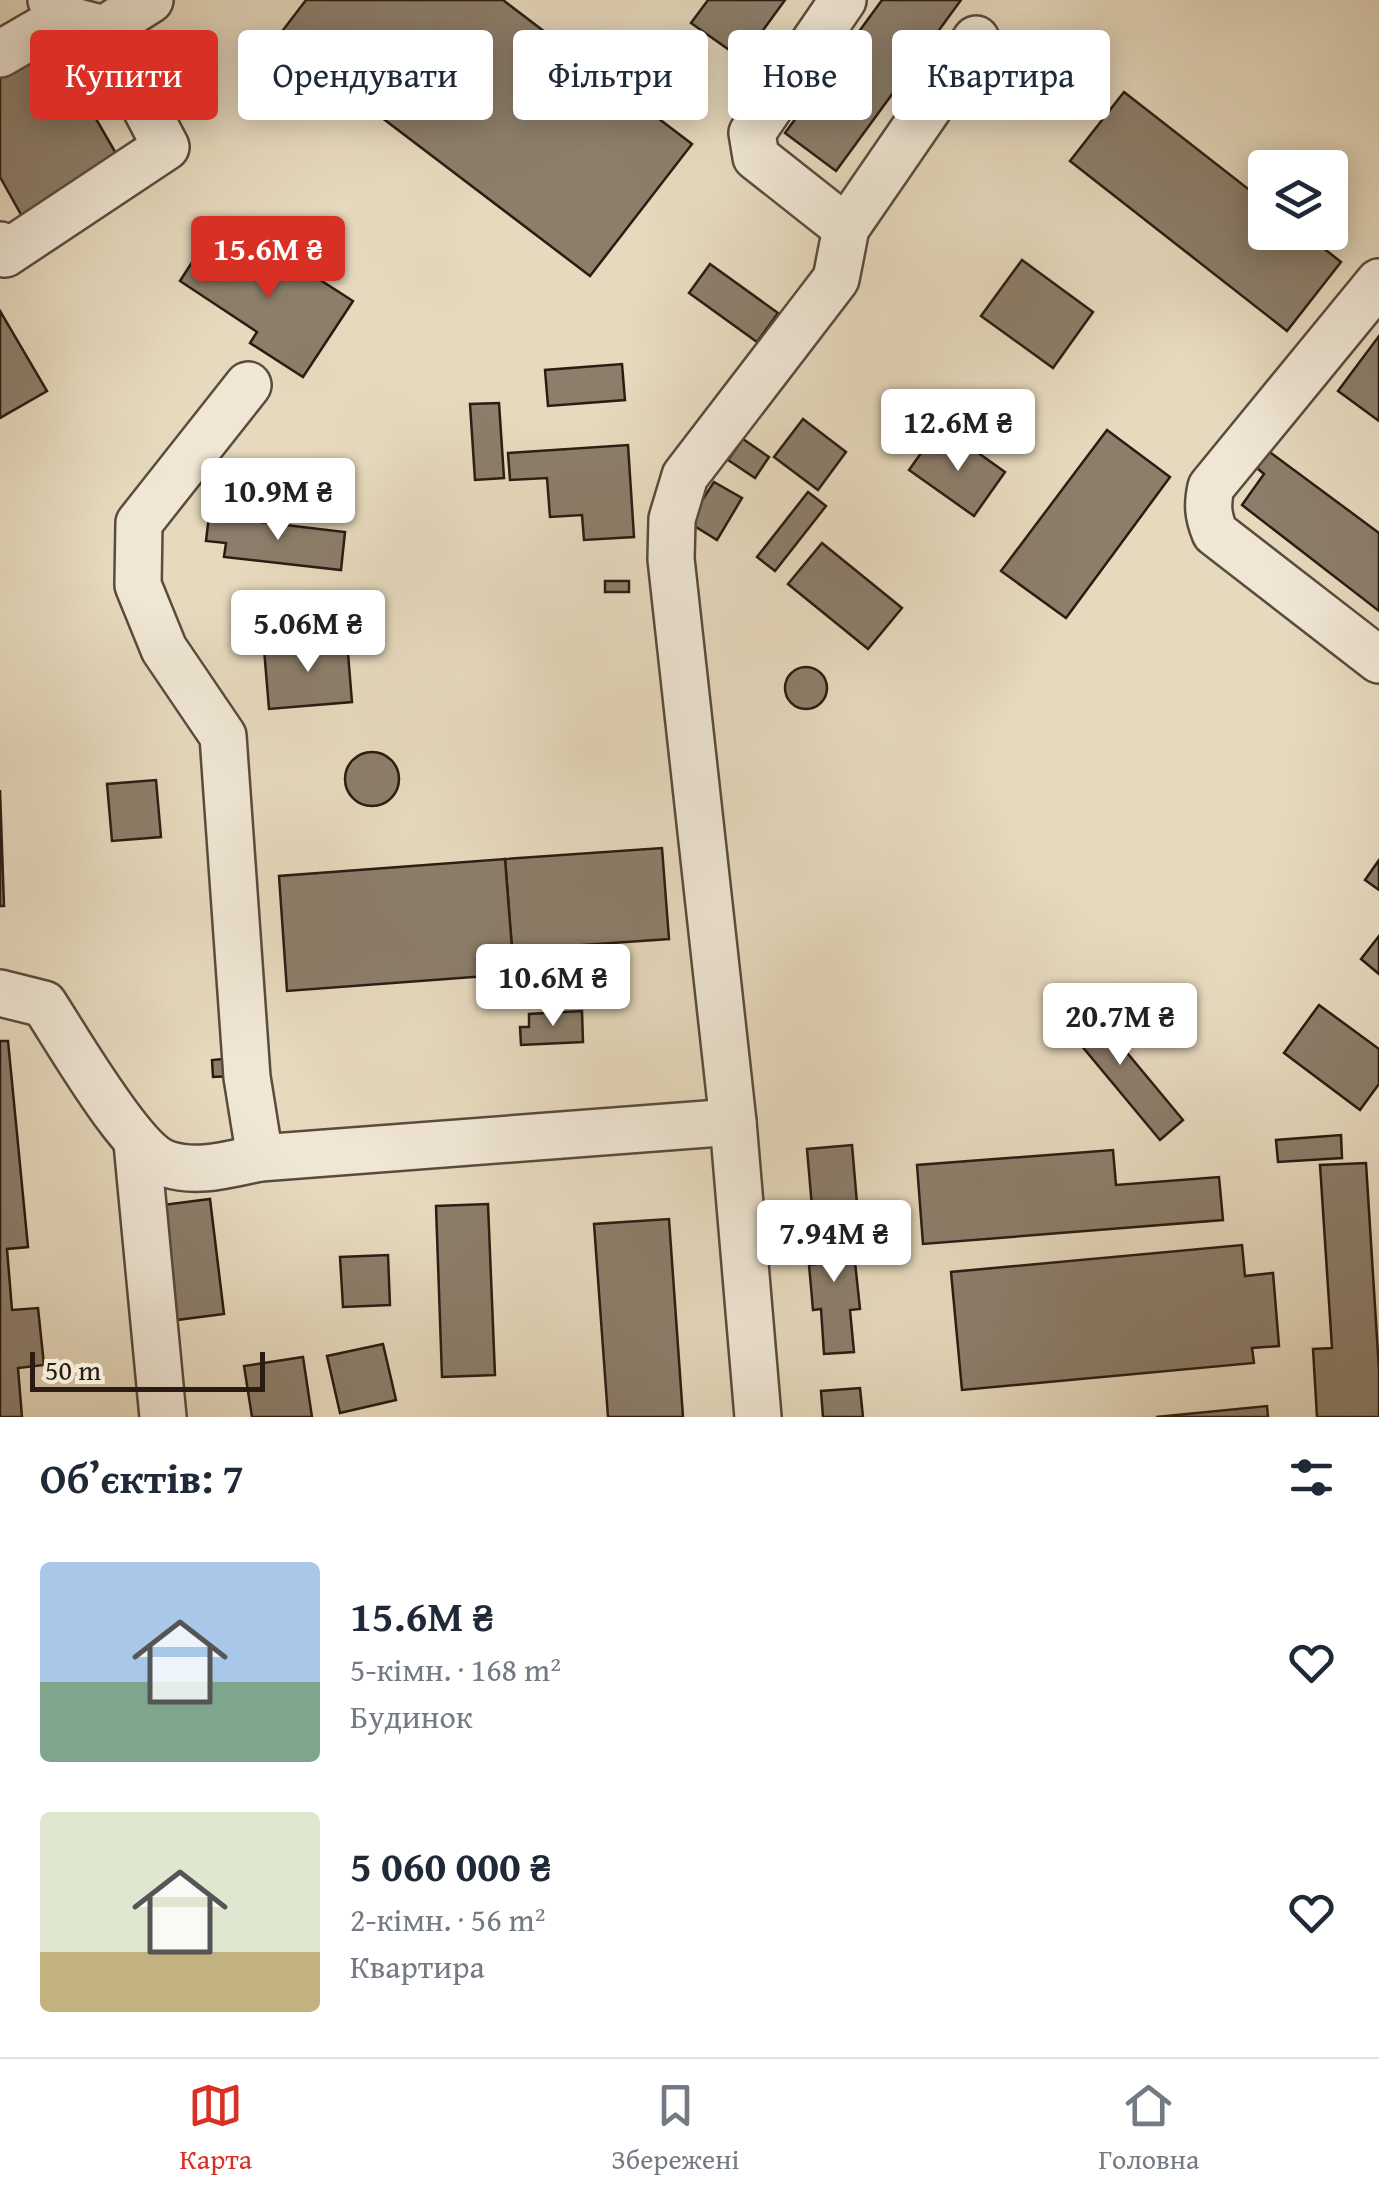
<!DOCTYPE html>
<html lang="uk">
<meta charset="utf-8">
<style>
:root{--surface:#fff;--page:#f6f6f7;--text:#1f2937;--muted:#747a83;--line:#e0e1e3;--accent:#d93025}
body{margin:0;font-family:"Gentium Book Plus",serif;background:var(--page);color:var(--text);height:100vh;display:flex;flex-direction:column;font-size:38px;white-space:nowrap}
*{box-sizing:border-box;margin:0}
p{font-size:32px;color:var(--muted)}
.icon{flex:none;width:55px;height:55px;fill:none;stroke:currentColor;stroke-width:2;stroke-linecap:round;stroke-linejoin:round}
.map{position:relative;height:1417px;overflow:hidden}
.side{display:flex;flex-direction:column;background:var(--surface);flex:1}
.side>*{flex:none}
.hud{position:absolute;left:30px;top:30px;width:1320px;height:90px;display:flex;gap:20px}
.buttons{position:absolute;left:1248px;top:150px;display:grid;gap:20px}
.buttons a{display:grid;place-items:center;width:100px;height:100px;border-radius:10px;background:var(--surface);box-shadow:0 5px 25px #0003;font-size:50px}
.scale{position:absolute;left:30px;bottom:25px;width:235px;box-sizing:border-box;padding-left:10px;border:5px solid #2b1c13;border-top:0;font-size:28px;line-height:35px;white-space:nowrap;color:#2b1c13;-webkit-text-stroke:8px #efe6d4;paint-order:stroke}
.price{position:absolute;translate:-50% -85px;padding:0 22px;border-radius:10px;background:#fff;color:#222;font-size:32px;line-height:65px;filter:drop-shadow(0 2px 5px #0008)}
.price::after{content:'';position:absolute;left:50%;top:60px;width:30px;height:22px;margin-left:-15px;background:inherit;clip-path:polygon(0 0,100% 0,50% 100%)}
.price.current{background:var(--accent);color:#fff}
ul{padding:0;list-style:none}
li{display:flex;align-items:center;gap:30px;height:250px;padding:0 40px}
li span{display:grid;place-items:center;flex:none;width:280px;height:200px;border-radius:10px;color:#555}
li>.icon{margin-inline-start:auto}
span .icon{width:120px;height:120px;fill:#fffc;stroke-width:1}
li b{font-size:42px}
h2{display:flex;justify-content:space-between;align-items:center;height:120px;padding:0 40px;font-size:42px}
.chip{padding:0 35px;border-radius:10px;background:var(--surface);box-shadow:0 5px 25px #0003;font-size:35px;line-height:90px}
.chip.current{background:var(--accent);color:#fff}
.dock{display:flex;justify-content:space-around;align-items:center;height:140px;border-top:2px solid var(--line);background:var(--surface);font-size:28px;color:var(--muted)}
.dock a{display:grid;justify-items:center;gap:5px}
.dock .current{color:var(--accent)}
.map>svg:first-child{display:block}
.building{fill:#8c7e6b;stroke:#2b1c13;stroke-width:2.5}
.lines{fill:none;stroke-linecap:round;stroke-linejoin:round}
.minor-casing{stroke:#5a4b3e;stroke-width:50}
.minor{stroke:#efe6d4;stroke-width:45}
</style>
<div class="map">
<svg width="1379" height="1417" viewBox="0 0 1379 1417">
<rect width="100%" height="100%" fill="#e6d9bd"/>
<filter id="stains"><feTurbulence type="fractalNoise" baseFrequency=".002" numOctaves="4"/><feColorMatrix values="0 0 0 0 .2 0 0 0 0 .09 0 0 0 0 .02 0 0 0 .5 -.17"/></filter>
<radialGradient id="worn" r=".72"><stop offset=".6" stop-color="#630" stop-opacity="0"/><stop offset="1" stop-color="#630" stop-opacity=".3"/></radialGradient>
<!-- building -->
<g class="building">
<path d="M306,0H503L692,144L590,276L277,38Z"/>
<path d="M708,0H785L742,59L691,23Z"/>
<path d="M882,0H961L836,171L785,133Z"/>
<path d="M54,46L121,162L23,218L0,177V78Z"/>
<path d="M1124,92L1265,202V232H1303L1341,262L1287,331L1070,161Z"/>
<path d="M214,228L292,279L300,267L353,301L303,377L250,343L257,332L180,281Z"/>
<path d="M1022,260L1093,312L1053,368L981,316Z"/>
<path d="M710,264L778,313L757,342L689,293Z"/>
<path d="M0,311L47,391L0,418Z"/>
<path d="M1379,336V421L1338,391Z"/>
<path d="M622,364L625,400L548,406L545,370Z"/>
<path d="M499,403L504,478L475,480L470,404Z"/>
<path d="M803,419L846,452L818,490L774,457Z"/>
<path d="M1107,430L1170,477L1066,618L1001,571Z"/>
<path d="M934,435L957,452L963,442L1005,472L974,516L909,470Z"/>
<path d="M743,439L769,457L755,478L728,460Z"/>
<path d="M628,445L634,537L584,540L582,515L550,517L547,478L510,480L508,453Z"/>
<path d="M1263,447L1379,533V611L1242,505L1264,474L1250,462Z"/>
<path d="M714,482L742,498L717,540L688,522Z"/>
<path d="M808,492L826,506L775,571L757,557Z"/>
<path d="M209,516L345,532L341,570L224,557L226,543L206,541Z"/>
<path d="M822,543L902,608L868,649L788,584Z"/>
<rect x="605" y="581" width="24" height="11"/>
<path d="M347,641L352,702L269,709L264,649Z"/>
<circle cx="806" cy="688" r="21"/>
<circle cx="372" cy="779" r="27"/>
<path d="M156,780L161,837L112,841L107,784Z"/>
<path d="M0,790L4,906H0Z"/>
<path d="M662,848L669,939L512,950L505,859Z"/>
<path d="M505,859L514,974L287,991L279,876Z"/>
<path d="M1379,860V890L1365,880Z"/>
<path d="M1379,936V974L1361,959Z"/>
<path d="M1079,995L1183,1120L1160,1140L1056,1015Z"/>
<path d="M1319,1005L1379,1049V1084L1360,1110L1284,1053Z"/>
<path d="M582,1011L583,1042L521,1045L520,1027H529V1014Z"/>
<path d="M0,1041H8L28,1247L7,1249L12,1310L38,1308L44,1365L18,1368L22,1417H0Z"/>
<path d="M232,1058L233,1076L213,1077L212,1060Z"/>
<path d="M1341,1135L1342,1158L1278,1162L1276,1140Z"/>
<path d="M852,1145L858,1215L813,1219L807,1149Z"/>
<path d="M1113,1150L1116,1185L1219,1177L1223,1220L923,1244L917,1165Z"/>
<path d="M1366,1163L1379,1370V1417H1317L1313,1349L1332,1348L1320,1165Z"/>
<path d="M210,1199L224,1314L169,1321L155,1206Z"/>
<path d="M488,1204L495,1375L442,1377L436,1206Z"/>
<path d="M843,1217L847,1263L855,1262L860,1309L850,1310L854,1352L824,1354L821,1309L813,1310L811,1287L809,1265L817,1264L813,1219Z"/>
<path d="M669,1219L683,1417H608L594,1224Z"/>
<path d="M1242,1245L1245,1276L1273,1273L1279,1346L1252,1348L1254,1363L962,1390L951,1272Z"/>
<path d="M388,1255L390,1305L343,1307L340,1257Z"/>
<path d="M383,1344L396,1400L340,1413L327,1356Z"/>
<path d="M303,1357L312,1417H252L244,1366Z"/>
<path d="M860,1388L863,1417H823L821,1391Z"/>
<path d="M1267,1406L1268,1417H1156Z"/>
</g>
<g class="lines">
<defs>
<g id="minor">
<path d="M51,0L62,18L104,29L150,0"/>
<path d="M843,0L752,133L756,157L846,228"/>
<path d="M0,54L62,18"/>
<path d="M0,245L5,254L166,147L104,29"/>
<path d="M1379,282L1211,487C1207,505 1208,516 1215,533L1379,660"/>
<path d="M248,385L139,523L138,585L164,649L223,736L247,1077L260,1158L733,1122"/>
<path d="M0,993L44,1004C67,1039 132,1153 167,1164C198,1174 229,1164 260,1158"/>
<path d="M137,1143L163,1417"/>
<path d="M758,1417L733,1122L671,559L672,519L685,476L836,279L846,228L976,39"/>
</g>
</defs>
<!-- minor casing -->
<use href="#minor" class="minor-casing"/>
<!-- minor -->
<use href="#minor" class="minor"/>
</g>
<rect width="100%" height="100%" filter="url(#stains)"/>
<rect width="100%" height="100%" fill="url(#worn)"/>
</svg>
<div class="buttons">
<a><svg class="icon" aria-label="layers" viewBox="0 0 24 24"><path d="M12 4l9 5-9 5-9-5zM3 14l9 5 9-5"/></svg></a>
</div>
<div class="scale">50 m</div>
<b class="price current" style="left:268px;top:301px">15.6M ₴</b>
<b class="price" style="left:958px;top:474px">12.6M ₴</b>
<b class="price" style="left:278px;top:543px">10.9M ₴</b>
<b class="price" style="left:308px;top:675px">5.06M ₴</b>
<b class="price" style="left:553px;top:1029px">10.6M ₴</b>
<b class="price" style="left:1120px;top:1068px">20.7M ₴</b>
<b class="price" style="left:834px;top:1285px">7.94M ₴</b>
<div class="hud">
<a class="chip current">Купити</a>
<a class="chip">Орендувати</a>
<a class="chip">Фільтри</a>
<a class="chip">Нове</a>
<a class="chip">Квартира</a>
</div>
</div>
<section class="side">
<h2>Об’єктів: 7<svg class="icon" aria-label="filters" viewBox="0 0 24 24"><path d="M4 7h16M4 17h16"/><circle cx="9" cy="7" r="2"/><circle cx="15" cy="17" r="2"/></svg></h2>
<ul>
<li><span style="background:linear-gradient(#a9c7e8 60%,#7fa58c 0)"><svg class="icon" aria-label="home" viewBox="0 0 24 24"><path d="M3 11l9-7 9 7M6 9v11h12V9"/></svg></span><div><b>15.6M ₴</b><p>5-кімн. · 168 m²</p><p>Будинок</p></div><svg class="icon" aria-label="heart" viewBox="0 0 24 24"><path d="M12 20l-8-8c-3-5 5-10 8-4 3-6 11-1 8 4z"/></svg></li>
<li><span style="background:linear-gradient(#dfe7d0 70%,#c2b280 0)"><svg class="icon" aria-label="home" viewBox="0 0 24 24"><path d="M3 11l9-7 9 7M6 9v11h12V9"/></svg></span><div><b>5 060 000 ₴</b><p>2-кімн. · 56 m²</p><p>Квартира</p></div><svg class="icon" aria-label="heart" viewBox="0 0 24 24"><path d="M12 20l-8-8c-3-5 5-10 8-4 3-6 11-1 8 4z"/></svg></li>
</ul>
</section>
<nav class="dock">
<a class="current"><svg class="icon" aria-label="map" viewBox="0 0 24 24"><path d="M3 6l6-2 6 2 6-2v14l-6 2-6-2-6 2zM9 4v14M15 6v14"/></svg>Карта</a>
<a><svg class="icon" aria-label="saved" viewBox="0 0 24 24"><path d="M7 4h10v16l-5-4-5 4z"/></svg>Збережені</a>
<a><svg class="icon" aria-label="home" viewBox="0 0 24 24"><path d="M3 11l9-7 9 7M6 9v11h12V9"/></svg>Головна</a>
</nav>
